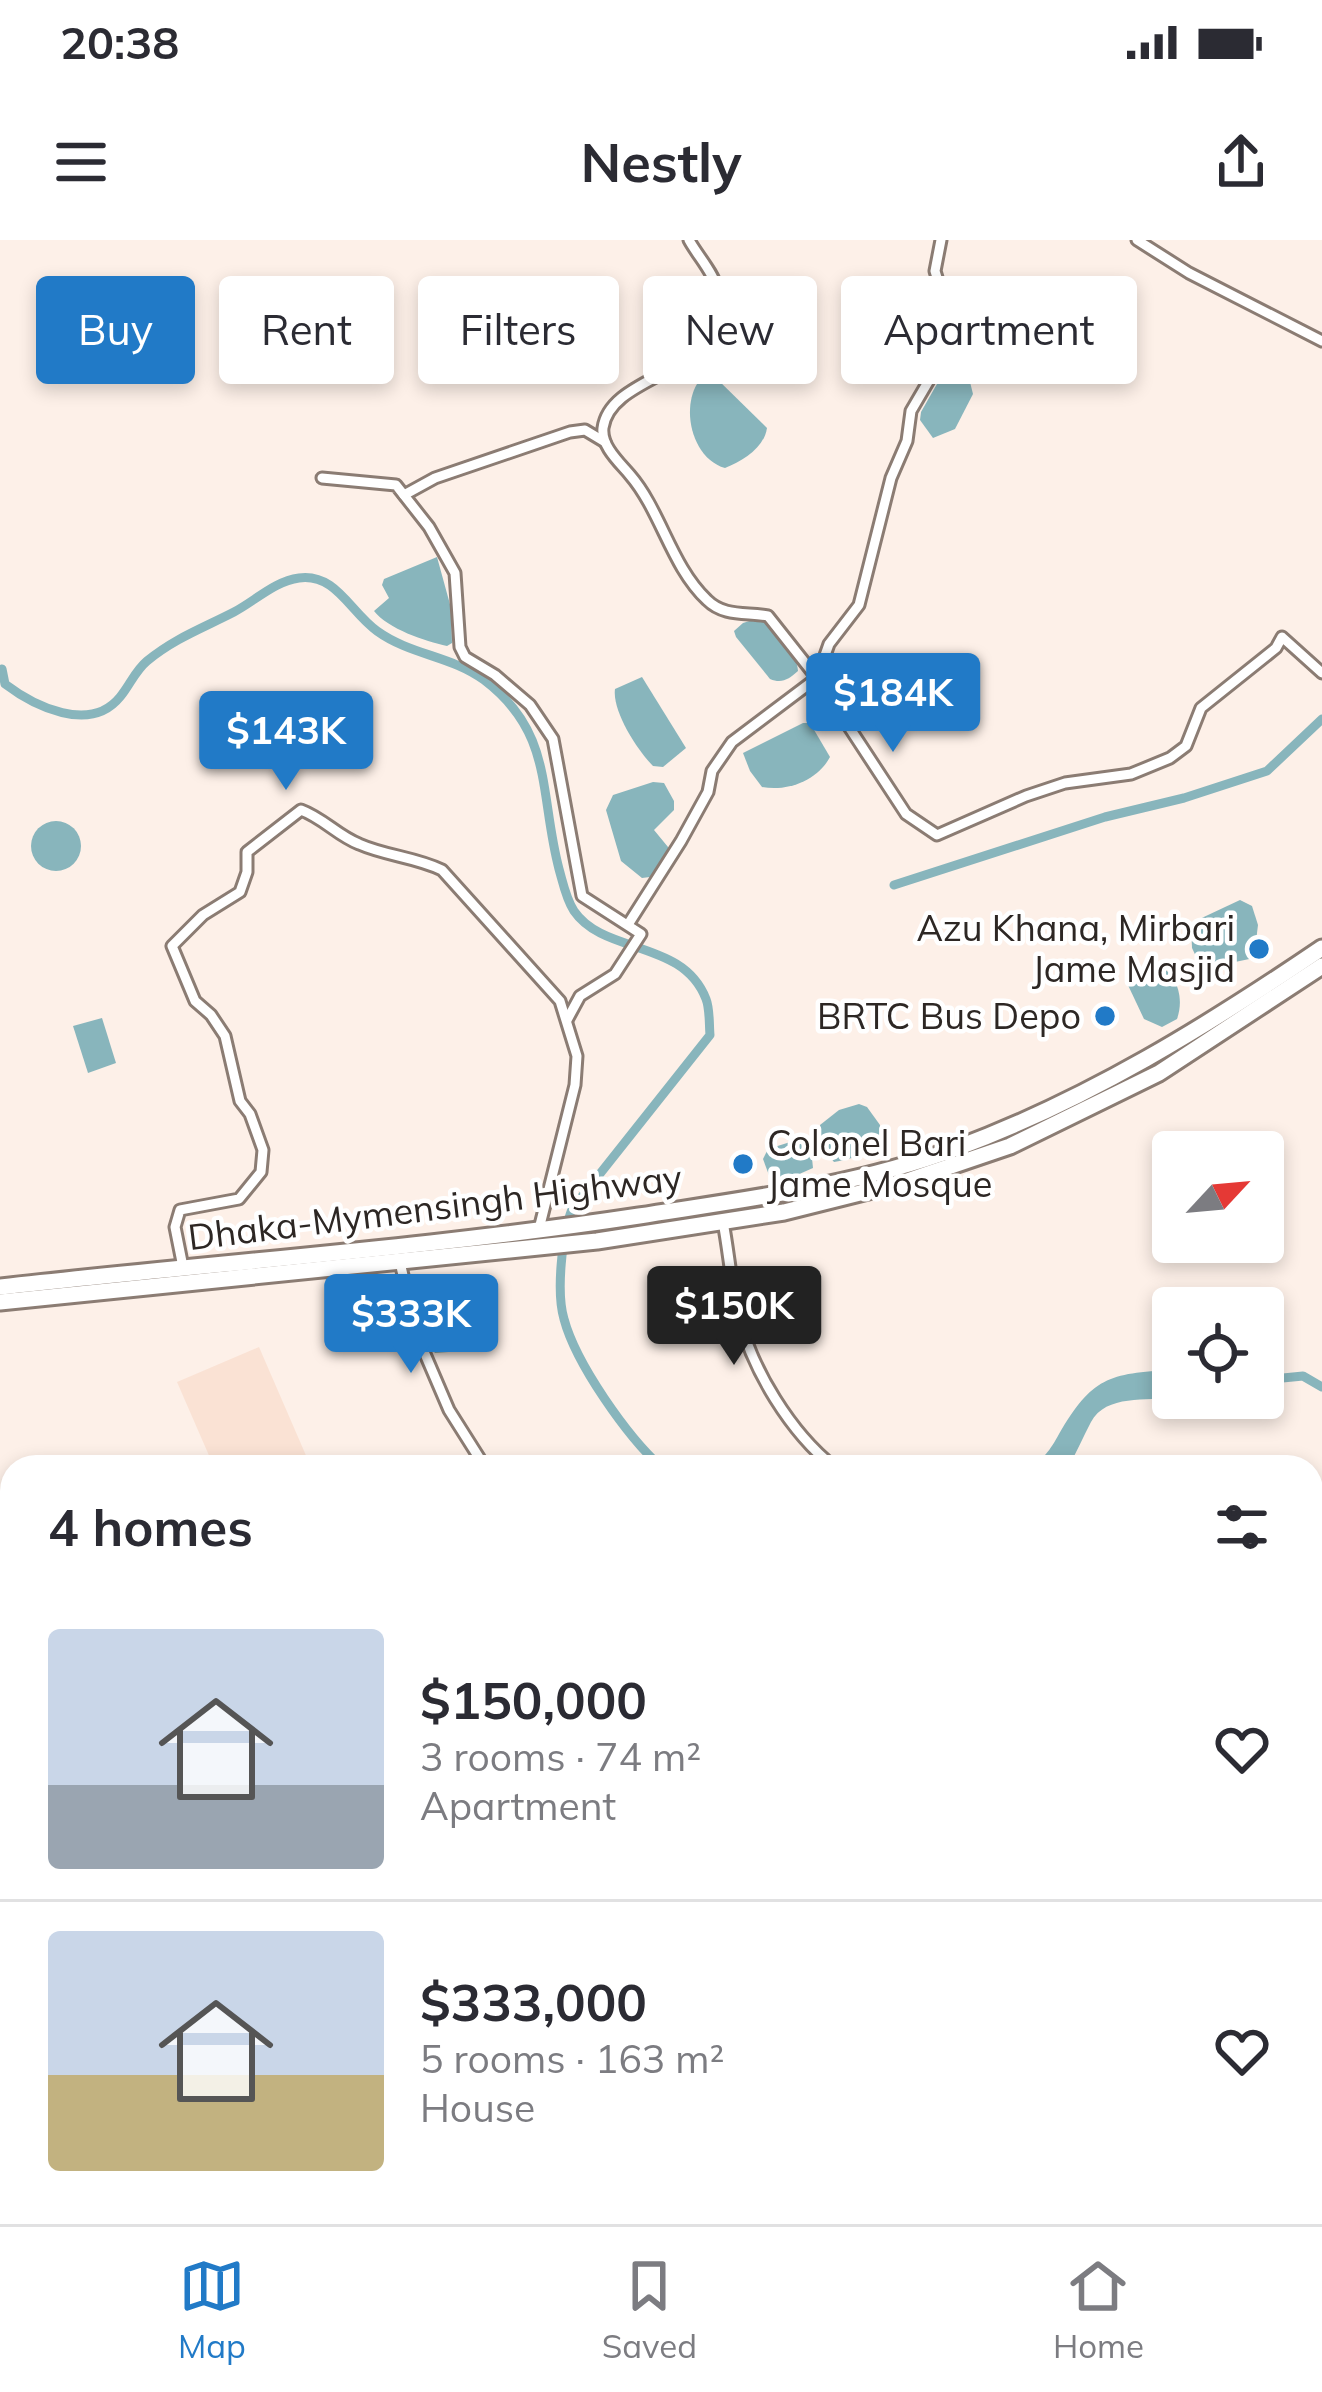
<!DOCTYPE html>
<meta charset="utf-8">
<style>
:root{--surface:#fff;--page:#f7f7f7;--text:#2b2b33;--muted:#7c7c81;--line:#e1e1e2;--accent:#217ac7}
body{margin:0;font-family:Mulish,sans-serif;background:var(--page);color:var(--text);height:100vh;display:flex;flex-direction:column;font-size:45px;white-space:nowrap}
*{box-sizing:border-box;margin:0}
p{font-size:39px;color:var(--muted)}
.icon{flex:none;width:66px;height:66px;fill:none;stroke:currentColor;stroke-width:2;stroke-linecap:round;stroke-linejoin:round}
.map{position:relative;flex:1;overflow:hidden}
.sheet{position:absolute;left:0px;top:1215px;width:1323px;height:771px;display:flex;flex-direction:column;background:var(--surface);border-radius:36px 36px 0 0;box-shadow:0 6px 18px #0003}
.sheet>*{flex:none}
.hud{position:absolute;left:36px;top:36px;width:1251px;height:108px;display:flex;gap:24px}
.needle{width:78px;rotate:64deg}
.tools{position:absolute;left:1152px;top:891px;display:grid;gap:24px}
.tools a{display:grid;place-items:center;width:132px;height:132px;border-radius:12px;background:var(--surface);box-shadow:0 6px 18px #0003;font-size:60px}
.price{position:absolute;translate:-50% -102px;padding:0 27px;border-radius:12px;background:var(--accent);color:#fff;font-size:39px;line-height:78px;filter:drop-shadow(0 3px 6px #0008)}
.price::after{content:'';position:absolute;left:50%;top:72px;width:36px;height:27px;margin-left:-18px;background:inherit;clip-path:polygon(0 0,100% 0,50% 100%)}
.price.selected{background:#222;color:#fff}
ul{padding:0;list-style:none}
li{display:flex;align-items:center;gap:36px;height:300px;padding:0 48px}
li+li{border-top:3px solid var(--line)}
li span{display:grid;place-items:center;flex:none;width:336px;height:240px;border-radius:12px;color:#555}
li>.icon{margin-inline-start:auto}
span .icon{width:144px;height:144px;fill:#fffc;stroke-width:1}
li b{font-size:51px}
h2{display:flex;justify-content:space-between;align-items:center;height:144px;padding:0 48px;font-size:51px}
.pill{padding:0 42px;border-radius:12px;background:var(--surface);box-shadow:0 6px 18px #0003;font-size:42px;line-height:108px}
.pill.selected{background:var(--accent);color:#fff}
.status{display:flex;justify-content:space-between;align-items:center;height:84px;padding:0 60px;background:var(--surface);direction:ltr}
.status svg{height:33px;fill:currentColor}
header{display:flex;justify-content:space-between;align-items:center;height:156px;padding:0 48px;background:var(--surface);font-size:54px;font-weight:700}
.tab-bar{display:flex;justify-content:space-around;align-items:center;height:168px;border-top:3px solid var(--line);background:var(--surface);font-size:33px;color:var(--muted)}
.tab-bar a{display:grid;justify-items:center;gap:6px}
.tab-bar .selected{color:var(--accent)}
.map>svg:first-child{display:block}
.built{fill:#fae2d4}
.water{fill:#88b5bc}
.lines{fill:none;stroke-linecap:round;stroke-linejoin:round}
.canal{stroke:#88b5bc;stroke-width:9}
.minor-casing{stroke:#8b7c73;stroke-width:15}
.trunk-casing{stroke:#8b7c73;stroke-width:21}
.minor{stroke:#fff;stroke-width:9}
.trunk{stroke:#fff;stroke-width:15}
.poi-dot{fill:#217ac7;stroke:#fff;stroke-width:4.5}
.labels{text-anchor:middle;stroke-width:9;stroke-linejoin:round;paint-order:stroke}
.poi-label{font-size:36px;fill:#2d2724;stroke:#fff;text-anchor:end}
.street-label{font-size:36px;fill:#2d2724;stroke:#fff}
</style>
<div class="status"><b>20:38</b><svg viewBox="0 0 49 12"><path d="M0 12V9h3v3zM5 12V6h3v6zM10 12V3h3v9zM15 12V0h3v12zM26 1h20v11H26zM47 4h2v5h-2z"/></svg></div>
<header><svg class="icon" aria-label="menu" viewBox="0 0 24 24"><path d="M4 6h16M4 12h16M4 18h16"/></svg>Nestly<svg class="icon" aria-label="share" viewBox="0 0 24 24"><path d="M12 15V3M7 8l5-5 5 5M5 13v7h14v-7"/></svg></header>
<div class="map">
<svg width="1322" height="1984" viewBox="0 0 1322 1984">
<rect width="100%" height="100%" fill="#fdf0e8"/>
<!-- built -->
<path class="built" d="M259,1107L311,1227H214L177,1142Z"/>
<!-- water -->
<g class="water">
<path d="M950,121L967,130L973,154L955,189L933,198L920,180L921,172Z"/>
<path d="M714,136L767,188C764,208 743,221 725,228C693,219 681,171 697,144Z"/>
<path d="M437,317L451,368L452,403L447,406C425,401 388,389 374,371L389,358L382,345L384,339Z"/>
<path d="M759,378C776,386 797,413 798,431C789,439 782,444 770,439L736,397L734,391L743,383Z"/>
<path d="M642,437L686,508L663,527L653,526C637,510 612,471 615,449Z"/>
<path d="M803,483H810L830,517C818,540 788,552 762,547L750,531L743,513Z"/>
<path d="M653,542L664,543L674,561V570L654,590L668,607V616L650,637L642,638L621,621L606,570L613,555Z"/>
<circle cx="56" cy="606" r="25"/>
<path d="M1240,660L1252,666L1258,685L1254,718L1202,729L1192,708L1191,683Z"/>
<path d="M1153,723C1176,730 1185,757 1177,779L1162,787L1144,779L1127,743L1132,731Z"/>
<path d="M102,778L116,823L88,833L73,786Z"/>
<path d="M859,864L867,867L880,885C883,912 856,918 834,922L820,905V885L839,870Z"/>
<path d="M803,898L811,909L813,928L797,935L770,938L763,919L768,909Z"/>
<path d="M423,1045L429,1055L449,1052L470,1094L462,1111L435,1113L423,1098L417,1081L421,1069L418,1050Z"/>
<path d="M1173,1130L1174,1158C1147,1161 1106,1154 1091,1182C1083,1197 1077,1212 1068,1227H1027C1044,1220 1050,1210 1059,1194C1092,1138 1108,1133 1173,1130Z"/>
</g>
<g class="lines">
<!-- canal -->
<g class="canal">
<path d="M2,429L5,444C34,466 90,494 120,457C130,445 135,431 147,421C175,398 203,388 234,372C255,361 275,341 299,338C336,333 350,372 377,391C410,415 452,416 484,440C554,493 539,553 559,629C563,643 566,659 574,671C604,715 683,699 706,759C710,769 709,784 710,795L572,969C562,995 556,1052 564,1079C576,1124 627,1196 661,1227"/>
<path d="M894,645L1105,577L1184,558L1267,531L1322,479"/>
<path d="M1263,1140L1303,1136L1322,1147"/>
<path d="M1195,1974L1197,1984"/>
</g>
<defs>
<g id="minor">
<path d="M941,0L935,31L951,84L952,101L911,171L907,201L891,238L859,365L829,404L817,438L906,574L937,595L1026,556L1065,543L1131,534L1170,518L1186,506L1201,468L1276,408L1282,397L1322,433"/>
<path d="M1137,0L1189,33L1322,101"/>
<path d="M322,238L396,245L429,287L455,333L460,407L465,417L495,435L530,465L553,499L582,656L641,694L615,734L580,756L567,780"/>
<path d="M404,255L435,238L570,192L585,190L605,202"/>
<path d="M629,683L681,601L708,552L712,531L732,502L817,438L768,376C746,372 724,377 707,360C671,326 661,271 630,235C619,222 601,206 603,188C611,129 740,135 717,48C713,32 697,15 689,0"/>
<path d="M723,982C729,1013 731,1045 739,1076C752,1130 791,1193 834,1227"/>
<path d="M400,1022L416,1093L449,1170L485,1227"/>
<path d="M183,1027L175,987L180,970L239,959L261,932L263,910L250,874L240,861L225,796L211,775L195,761L172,706L203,675L240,652L247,632V612L301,570C323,578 338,596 359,604C386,616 415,617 442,630L560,761L577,816L575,845L539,989"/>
<path d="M1311,1796L1322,1813"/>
<path d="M1311,1851L1322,1848"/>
<path d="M900,1974L905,1984"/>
</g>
<g id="trunk">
<path d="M0,1047C213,1023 428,1008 639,976C747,959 855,946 957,908C1089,859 1207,786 1322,708"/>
<path d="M0,1062L597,1001L784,972L904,942L1010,906L1159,833L1322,726"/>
</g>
</defs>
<!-- minor casing -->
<use href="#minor" class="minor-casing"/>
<!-- trunk casing -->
<use href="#trunk" class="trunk-casing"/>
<!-- minor -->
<use href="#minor" class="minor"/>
<!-- trunk -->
<use href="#trunk" class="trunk"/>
</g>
<!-- markers -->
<g class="poi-dot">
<circle cx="1259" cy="709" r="12"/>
<circle cx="1105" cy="776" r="12"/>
<circle cx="743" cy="924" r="12"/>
</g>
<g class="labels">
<!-- poi labels -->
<g class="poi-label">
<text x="1235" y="701">Azu Khana, Mirbari<tspan x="1235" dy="41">Jame Masjid</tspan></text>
<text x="1081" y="789">BRTC Bus Depo</text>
<text x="767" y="916" text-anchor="start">Colonel Bari<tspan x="767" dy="41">Jame Mosque</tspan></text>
</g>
<!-- street labels -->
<g class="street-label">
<text transform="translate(435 967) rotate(-7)" y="13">Dhaka-Mymensingh Highway</text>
</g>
</g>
</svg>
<div class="tools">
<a><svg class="needle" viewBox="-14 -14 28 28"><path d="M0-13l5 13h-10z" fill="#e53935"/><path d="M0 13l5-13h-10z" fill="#7c7c81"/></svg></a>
<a><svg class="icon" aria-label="locate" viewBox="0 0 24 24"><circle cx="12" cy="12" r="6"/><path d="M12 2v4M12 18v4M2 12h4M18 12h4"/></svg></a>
</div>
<b class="price" style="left:893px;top:515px">$184K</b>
<b class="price" style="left:286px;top:553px">$143K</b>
<b class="price selected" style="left:734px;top:1128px">$150K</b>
<b class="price" style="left:411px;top:1136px">$333K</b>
<div class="hud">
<a class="pill selected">Buy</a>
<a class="pill">Rent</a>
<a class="pill">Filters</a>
<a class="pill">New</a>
<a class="pill">Apartment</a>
</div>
<section class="sheet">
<h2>4 homes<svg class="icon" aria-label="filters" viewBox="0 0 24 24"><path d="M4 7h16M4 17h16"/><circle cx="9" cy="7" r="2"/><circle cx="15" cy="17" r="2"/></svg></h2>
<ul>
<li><span style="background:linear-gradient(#c9d6e8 65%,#9aa5b1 0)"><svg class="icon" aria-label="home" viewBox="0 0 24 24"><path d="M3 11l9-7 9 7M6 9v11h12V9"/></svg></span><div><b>$150,000</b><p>3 rooms · 74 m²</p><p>Apartment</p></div><svg class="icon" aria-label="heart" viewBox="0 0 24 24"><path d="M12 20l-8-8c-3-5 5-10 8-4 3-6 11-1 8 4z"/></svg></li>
<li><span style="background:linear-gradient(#c9d6e8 60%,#c2b280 0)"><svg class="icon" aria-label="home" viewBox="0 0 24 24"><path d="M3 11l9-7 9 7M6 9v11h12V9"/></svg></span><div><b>$333,000</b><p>5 rooms · 163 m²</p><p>House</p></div><svg class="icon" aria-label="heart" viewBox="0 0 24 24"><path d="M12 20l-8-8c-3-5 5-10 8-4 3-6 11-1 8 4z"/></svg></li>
</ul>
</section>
</div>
<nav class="tab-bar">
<a class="selected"><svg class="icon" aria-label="map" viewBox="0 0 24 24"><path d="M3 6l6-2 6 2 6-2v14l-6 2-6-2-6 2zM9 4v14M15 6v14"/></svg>Map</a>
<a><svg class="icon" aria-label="saved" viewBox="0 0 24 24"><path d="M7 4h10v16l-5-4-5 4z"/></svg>Saved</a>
<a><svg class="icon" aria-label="home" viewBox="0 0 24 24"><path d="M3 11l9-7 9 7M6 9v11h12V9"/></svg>Home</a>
</nav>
